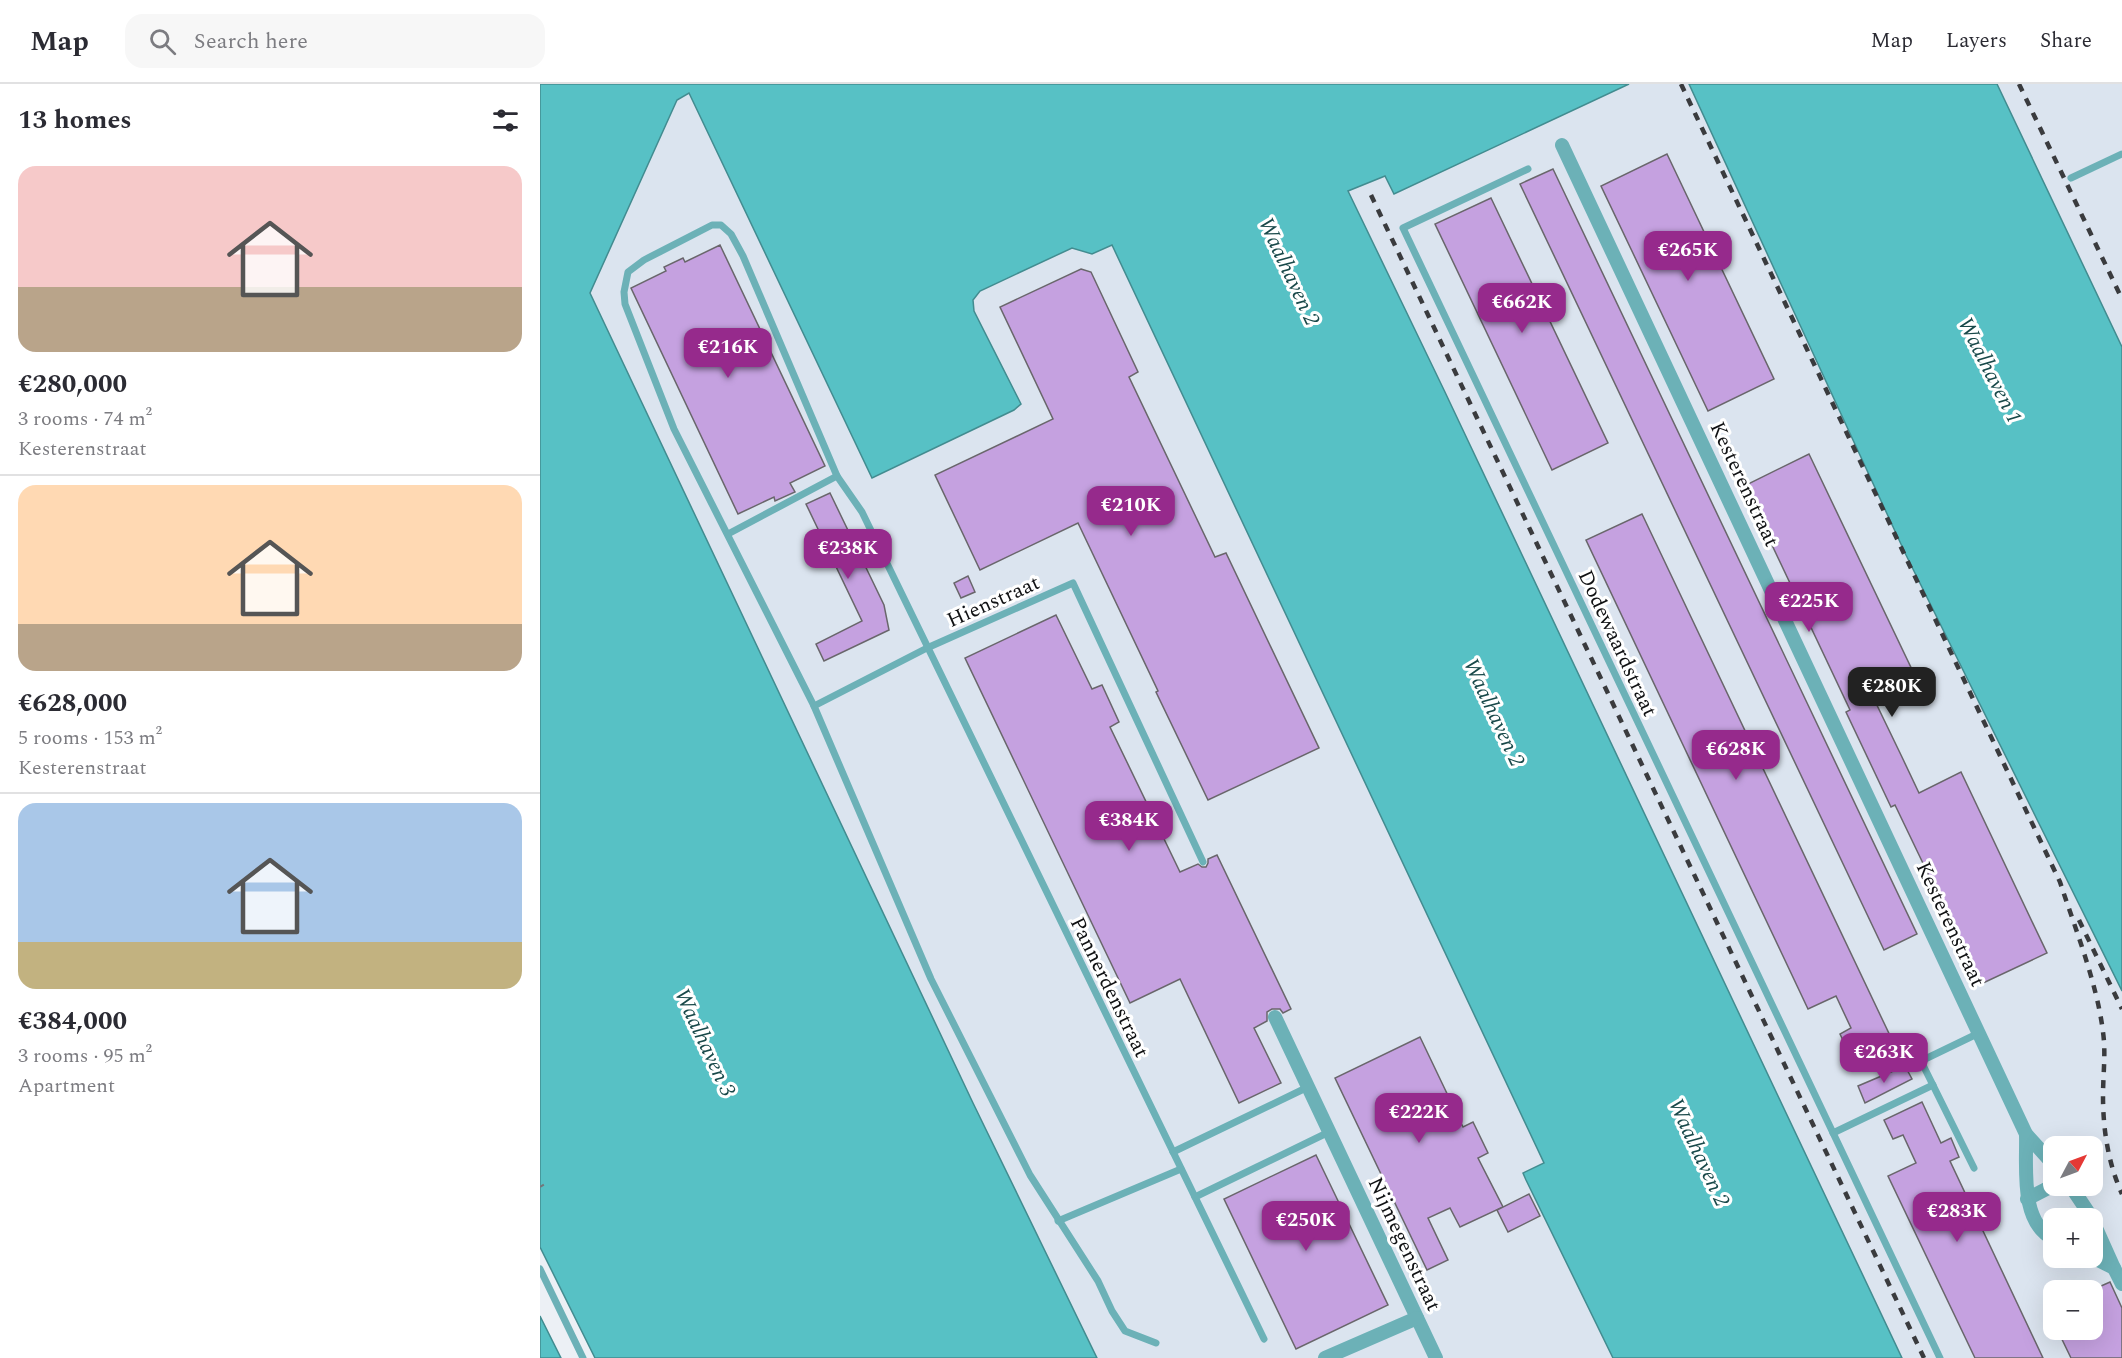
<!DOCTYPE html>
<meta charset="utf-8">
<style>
:root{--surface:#fff;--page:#f7f7f7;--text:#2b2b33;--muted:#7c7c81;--line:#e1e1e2;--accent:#962a8c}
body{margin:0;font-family:Spectral,serif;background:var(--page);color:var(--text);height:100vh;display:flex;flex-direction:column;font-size:22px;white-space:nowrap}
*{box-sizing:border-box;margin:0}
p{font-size:20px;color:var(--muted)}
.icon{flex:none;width:33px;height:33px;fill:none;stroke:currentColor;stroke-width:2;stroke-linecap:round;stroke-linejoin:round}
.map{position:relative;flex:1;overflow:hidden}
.panel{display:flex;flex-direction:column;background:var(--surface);width:540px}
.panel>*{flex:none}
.needle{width:39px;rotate:49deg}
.controls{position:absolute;left:1503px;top:1052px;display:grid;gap:12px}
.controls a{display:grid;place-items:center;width:60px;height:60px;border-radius:12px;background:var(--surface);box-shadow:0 6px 24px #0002;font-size:30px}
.price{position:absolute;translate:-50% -51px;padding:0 14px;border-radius:12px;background:var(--accent);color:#fff;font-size:20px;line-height:39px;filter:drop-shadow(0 2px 3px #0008)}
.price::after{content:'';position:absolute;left:50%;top:36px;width:18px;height:14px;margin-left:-9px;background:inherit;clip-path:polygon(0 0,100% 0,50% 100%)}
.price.selected{background:#222;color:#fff}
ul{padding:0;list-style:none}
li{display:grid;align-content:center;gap:12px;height:318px;padding:0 18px}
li+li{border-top:2px solid var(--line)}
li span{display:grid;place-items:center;height:186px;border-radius:18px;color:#555}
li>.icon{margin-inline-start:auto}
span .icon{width:108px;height:108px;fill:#fffc;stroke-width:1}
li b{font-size:26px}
h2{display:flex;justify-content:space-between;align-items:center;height:72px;padding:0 18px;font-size:26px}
header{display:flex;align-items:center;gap:36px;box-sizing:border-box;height:84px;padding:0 30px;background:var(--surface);border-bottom:2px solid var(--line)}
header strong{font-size:28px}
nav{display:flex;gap:33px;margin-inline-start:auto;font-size:21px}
.search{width:420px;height:54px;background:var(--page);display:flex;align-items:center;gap:15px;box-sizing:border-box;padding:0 21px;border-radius:18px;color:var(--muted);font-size:22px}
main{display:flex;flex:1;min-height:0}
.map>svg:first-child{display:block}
.built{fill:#dbe4ef;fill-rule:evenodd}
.water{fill:#57c1c5;stroke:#428c90;stroke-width:1.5}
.building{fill:#c5a1e0;stroke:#69666b;stroke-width:1.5}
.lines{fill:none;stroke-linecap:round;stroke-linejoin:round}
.path{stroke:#74767a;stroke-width:2;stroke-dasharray:4.5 4.5;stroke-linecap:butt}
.service{stroke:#6cb1b7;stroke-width:7}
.minor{stroke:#6cb1b7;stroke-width:14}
.rail{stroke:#3a3b3e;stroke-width:4.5;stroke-dasharray:8 8;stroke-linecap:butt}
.labels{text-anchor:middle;stroke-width:6;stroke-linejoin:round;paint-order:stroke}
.street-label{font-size:21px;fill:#101113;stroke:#fff}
.water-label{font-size:22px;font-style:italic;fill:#19494a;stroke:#fff}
</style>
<header>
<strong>Map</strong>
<div class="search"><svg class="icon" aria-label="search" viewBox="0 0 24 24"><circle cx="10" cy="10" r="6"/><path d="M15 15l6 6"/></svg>Search here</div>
<nav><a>Map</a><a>Layers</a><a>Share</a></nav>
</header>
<main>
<section class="panel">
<h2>13 homes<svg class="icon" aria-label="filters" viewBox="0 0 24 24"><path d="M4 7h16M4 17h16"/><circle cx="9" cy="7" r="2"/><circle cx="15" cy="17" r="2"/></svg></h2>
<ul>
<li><span style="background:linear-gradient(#f6c9c9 65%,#b9a48a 0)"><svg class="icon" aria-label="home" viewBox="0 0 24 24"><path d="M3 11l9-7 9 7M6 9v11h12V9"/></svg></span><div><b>€280,000</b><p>3 rooms · 74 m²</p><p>Kesterenstraat</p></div></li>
<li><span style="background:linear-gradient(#ffd9b3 75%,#b9a48a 0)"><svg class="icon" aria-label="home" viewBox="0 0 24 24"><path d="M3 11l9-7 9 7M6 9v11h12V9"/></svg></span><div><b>€628,000</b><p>5 rooms · 153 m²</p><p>Kesterenstraat</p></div></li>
<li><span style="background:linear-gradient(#a9c7e8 75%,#c2b280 0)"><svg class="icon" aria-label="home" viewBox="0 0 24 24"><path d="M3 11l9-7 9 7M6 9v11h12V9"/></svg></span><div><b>€384,000</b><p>3 rooms · 95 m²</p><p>Apartment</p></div></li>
</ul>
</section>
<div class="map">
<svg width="1582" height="1274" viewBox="0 0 1582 1274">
<rect width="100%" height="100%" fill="#ecf0f5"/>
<!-- built -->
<g class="built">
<path d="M133,0H158L407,212L569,131L1104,1274H537L31,218Z"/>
<path d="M1013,0H1175L1582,864V1274H1339L789,102ZM1514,1062H1552V1101H1514ZM1514,1134H1552V1173H1514ZM1514,1206H1552V1245H1514Z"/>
<path d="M1443,0H1582V293Z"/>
</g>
<!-- water -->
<g class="water">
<path d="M0,0H1089L854,110L845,92L808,107L904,306L1362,1274H1073L986,1096L983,1089L1004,1079L572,161L552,170L532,164L440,207L433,216L434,227L481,320L474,326L332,394L149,9L137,16L50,209L433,1019L557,1274H55L0,1163Z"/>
<path d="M1149,0H1457L1582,263V907L1366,471Z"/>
<path d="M0,1232L21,1274H0Z"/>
</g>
<!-- building -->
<g class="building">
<path d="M1127,70L1234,295L1168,327L1061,102Z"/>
<path d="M1013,85L1377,850L1344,866L980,100Z"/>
<path d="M951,114L1068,359L1012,386L895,140Z"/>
<path d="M180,161L285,382L250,399L255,408L235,417L234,413L198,430L91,204L126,187L124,183L143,174L145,178Z"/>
<path d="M541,185L551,188L598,288L589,293L675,473L686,469L779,664L668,716L616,608L618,607L538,439L440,486L395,391L513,335L460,223Z"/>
<path d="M1269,370L1376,594L1334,615L1361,671L1379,709L1421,688L1507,869L1441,900L1355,721L1351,723L1306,628L1310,626L1204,402Z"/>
<path d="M290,409L344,521L349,546L284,577L276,560L322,537L266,420Z"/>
<path d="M1102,430L1354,960L1314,979L1300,950L1311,944L1296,912L1268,925L1046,456Z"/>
<path d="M428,492L435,508L421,514L414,499Z"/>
<path d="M516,531L552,605L562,601L579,638L570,643L640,788L658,780L662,783H666L668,779V775L677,771L751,925L743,929L740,925H732L727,928V937L714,944L741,999L699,1019L640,895L590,919L425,574Z"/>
<path d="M880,953L923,1043L933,1038L948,1069L938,1074L963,1123L920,1143L910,1124L888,1134L908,1176L887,1186L795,994Z"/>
<path d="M1365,982L1372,995L1325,1019L1318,1002Z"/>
<path d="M1382,1018L1401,1059L1411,1054L1419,1073L1410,1077L1503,1274H1435L1348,1092L1376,1079L1363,1051L1353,1055L1344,1036Z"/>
<path d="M776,1071L848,1221L756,1265L684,1115Z"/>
<path d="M989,1110L1000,1132L968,1148L957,1126Z"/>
<path d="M1570,1198L1582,1224V1274H1531L1517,1245H1552V1206Z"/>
</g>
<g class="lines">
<!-- path -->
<path class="path" d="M0,1103L5,1100"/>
<!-- service -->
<g class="service">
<path d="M988,85L863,144L1400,1274"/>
<path d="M1531,94L1582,70"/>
<path d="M188,450L297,392"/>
<path d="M274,622L387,564L533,499L663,778"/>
<path d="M1369,956L1381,977"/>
<path d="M1293,1049L1393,1001"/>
<path d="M633,1068L768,1003"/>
<path d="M1434,1084L1381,977L1439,949"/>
<path d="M655,1113L789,1048"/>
<path d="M518,1137L641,1085"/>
<path d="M0,1185L43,1274"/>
<path d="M616,1259L585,1247L572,1227L558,1197L490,1091L391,895L274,622L134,345L85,220L84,208L88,188L104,176L172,141H181L191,150L203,172L297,392L322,428L724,1255"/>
</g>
<!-- minor -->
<g class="minor">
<path d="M1022,61L1486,1050L1514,1081"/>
<path d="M735,933L896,1274"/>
<path d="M1486,1050C1487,1082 1479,1139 1514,1155"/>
<path d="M1530,1101L1552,1134"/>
<path d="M1487,1115L1514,1101"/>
<path d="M1552,1173L1574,1184L1552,1135"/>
<path d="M1574,1184L1582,1200"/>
<path d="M785,1274L877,1234"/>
</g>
<!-- rail -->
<g class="rail">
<path d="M1141,0L1520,798C1535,844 1557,899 1563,948C1566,969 1563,990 1563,1012C1563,1045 1568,1079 1582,1110"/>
<path d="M1479,0L1582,215"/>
<path d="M831,111L1384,1274"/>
<path d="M1539,836L1582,925"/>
</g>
</g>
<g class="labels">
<!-- street labels -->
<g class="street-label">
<text transform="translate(1205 400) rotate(65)" y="7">Kesterenstraat</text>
<text transform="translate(453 517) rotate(-24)" y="7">Hienstraat</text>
<text transform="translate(1078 559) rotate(65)" y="7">Dodewaardstraat</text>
<text transform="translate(1411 840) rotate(65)" y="7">Kesterenstraat</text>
<text transform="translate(570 903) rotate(64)" y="7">Pannerdenstraat</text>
<text transform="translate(865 1160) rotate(65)" y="7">Nijmegenstraat</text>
</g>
<!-- water labels -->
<g class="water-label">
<text transform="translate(750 187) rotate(65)" y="8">Waalhaven 2</text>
<text transform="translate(1451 286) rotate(63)" y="8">Waalhaven 1</text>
<text transform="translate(955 628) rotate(65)" y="8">Waalhaven 2</text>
<text transform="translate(166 958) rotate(65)" y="8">Waalhaven 3</text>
<text transform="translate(1160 1068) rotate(65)" y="8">Waalhaven 2</text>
</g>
</g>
</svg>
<div class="controls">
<a><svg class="needle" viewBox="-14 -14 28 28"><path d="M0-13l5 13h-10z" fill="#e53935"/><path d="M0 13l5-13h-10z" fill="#7c7c81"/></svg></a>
<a>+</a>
<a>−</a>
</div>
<b class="price" style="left:1148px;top:198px">€265K</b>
<b class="price" style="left:982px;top:250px">€662K</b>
<b class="price" style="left:188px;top:295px">€216K</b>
<b class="price" style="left:591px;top:453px">€210K</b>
<b class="price" style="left:308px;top:496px">€238K</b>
<b class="price" style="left:1269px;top:549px">€225K</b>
<b class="price selected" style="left:1352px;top:634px">€280K</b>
<b class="price" style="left:1196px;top:697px">€628K</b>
<b class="price" style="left:589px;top:768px">€384K</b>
<b class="price" style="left:1344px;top:1000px">€263K</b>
<b class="price" style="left:879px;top:1060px">€222K</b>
<b class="price" style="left:1417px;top:1159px">€283K</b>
<b class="price" style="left:766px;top:1168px">€250K</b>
</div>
</main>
